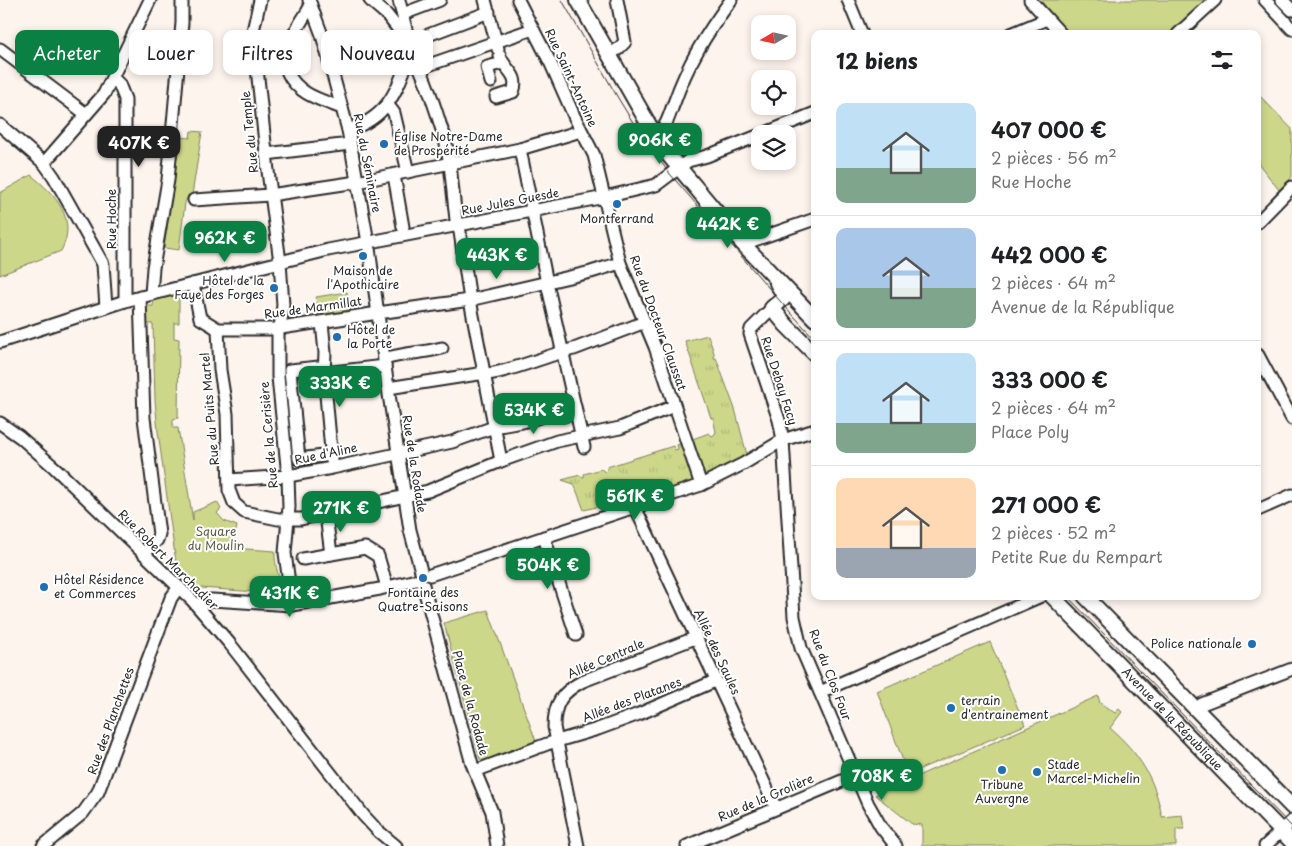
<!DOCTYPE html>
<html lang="fr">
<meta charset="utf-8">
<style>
:root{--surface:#fff;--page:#f6f6f6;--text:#202124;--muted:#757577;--line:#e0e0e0;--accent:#0b8043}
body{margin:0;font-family:"Playpen Sans",sans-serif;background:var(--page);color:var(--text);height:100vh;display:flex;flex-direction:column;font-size:19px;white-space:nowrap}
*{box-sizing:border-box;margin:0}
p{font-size:16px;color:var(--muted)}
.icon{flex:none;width:28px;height:28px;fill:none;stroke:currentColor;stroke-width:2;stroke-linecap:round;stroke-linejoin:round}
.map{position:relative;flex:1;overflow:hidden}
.details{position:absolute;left:811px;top:30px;width:450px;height:570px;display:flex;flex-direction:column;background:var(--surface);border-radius:10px;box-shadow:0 2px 8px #0003}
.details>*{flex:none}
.guide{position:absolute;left:15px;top:30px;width:475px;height:45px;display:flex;gap:10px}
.needle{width:32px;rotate:261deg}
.fabs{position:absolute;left:751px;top:15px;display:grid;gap:10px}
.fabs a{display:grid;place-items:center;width:45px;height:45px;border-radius:10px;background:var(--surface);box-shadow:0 2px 8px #0003;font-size:25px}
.price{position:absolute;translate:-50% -42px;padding:0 11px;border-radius:10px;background:var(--accent);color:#fff;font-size:16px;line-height:32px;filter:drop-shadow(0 1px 2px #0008)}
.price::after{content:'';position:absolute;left:50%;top:30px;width:15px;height:11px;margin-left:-8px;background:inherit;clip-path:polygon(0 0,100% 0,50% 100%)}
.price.on{background:#222;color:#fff}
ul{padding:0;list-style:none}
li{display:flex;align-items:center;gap:15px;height:125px;padding:0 25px}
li+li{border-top:1px solid var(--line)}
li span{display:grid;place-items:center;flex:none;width:140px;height:100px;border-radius:10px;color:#555}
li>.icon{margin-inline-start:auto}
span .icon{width:60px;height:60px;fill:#fffc;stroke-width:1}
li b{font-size:21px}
h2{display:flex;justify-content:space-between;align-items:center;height:60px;padding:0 25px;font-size:21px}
.pill{padding:0 18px;border-radius:10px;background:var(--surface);box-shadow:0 2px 8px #0003;font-size:18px;line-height:45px}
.pill.on{background:var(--accent);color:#fff}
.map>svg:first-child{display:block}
.grass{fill:url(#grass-tufts);stroke:#7c815a}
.green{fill:#ccd78a;stroke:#7c815a}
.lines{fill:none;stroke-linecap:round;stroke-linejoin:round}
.minor-casing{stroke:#2b2b2b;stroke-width:15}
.major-casing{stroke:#2b2b2b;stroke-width:18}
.minor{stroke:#fff;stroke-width:11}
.major{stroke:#fff;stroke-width:14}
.tram{stroke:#2b2b2b;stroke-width:1}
.poi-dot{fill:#1f6fb2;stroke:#fff;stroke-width:2}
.labels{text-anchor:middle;stroke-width:4;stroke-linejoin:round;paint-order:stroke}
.street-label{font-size:12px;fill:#2b2b2b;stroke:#fff}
.poi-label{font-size:12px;fill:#2b2b2b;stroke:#fff;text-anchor:start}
.park-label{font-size:12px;fill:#5b5f48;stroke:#fff}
</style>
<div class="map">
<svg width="1292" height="846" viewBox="0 0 1292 846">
<defs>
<pattern id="grass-tufts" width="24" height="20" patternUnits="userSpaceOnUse" patternTransform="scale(1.25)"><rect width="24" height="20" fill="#ccd78a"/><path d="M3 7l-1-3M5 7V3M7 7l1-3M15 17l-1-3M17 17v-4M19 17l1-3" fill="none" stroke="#afb977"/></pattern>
</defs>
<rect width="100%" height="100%" fill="#fef4ee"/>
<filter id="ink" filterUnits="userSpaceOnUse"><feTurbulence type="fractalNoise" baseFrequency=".02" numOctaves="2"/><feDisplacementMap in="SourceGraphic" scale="10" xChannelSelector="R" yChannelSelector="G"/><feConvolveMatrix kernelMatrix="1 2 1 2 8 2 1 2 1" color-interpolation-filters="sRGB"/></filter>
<g filter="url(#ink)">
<!-- grass -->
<g class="grass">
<path d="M708,335L714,353V358H716L735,409L747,455L701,478L690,440L709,433L712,436L714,435L716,432L713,418H711L685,341Z"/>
<path d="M682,443L695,482L608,511L605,505L584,510L574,484L562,480L580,475L581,477H584V474L601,469L605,472L607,470V467L673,446L674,450L678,449L677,445Z"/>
</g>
<!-- green -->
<g class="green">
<path d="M1040,0H1205L1169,34H1069Z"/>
<path d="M1258,94L1292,129V177L1279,190L1258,163Z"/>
<path d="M191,131L202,132L192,195H188L185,203L179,250L164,248L180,137L190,138Z"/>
<path d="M31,175C56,195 78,219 61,251L0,275V193Z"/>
<path d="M347,292L351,314L319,319L316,297Z"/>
<path d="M174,294H179V323H174V338L179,339L178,418L173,419V428H178L193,521V512L217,502L221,509L217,513L224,521L237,526L232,548L275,551C274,564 280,580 283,594L201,588C191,584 181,572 176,563L158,432L155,400L153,324H146V306H153L154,298Z"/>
<path d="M488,610L537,744L482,761L480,759L444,623Z"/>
<path d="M990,642L1025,725L908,774L877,691Z"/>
<path d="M1098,696L1100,703L1115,713L1119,709L1122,712L1110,728C1140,754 1155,779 1162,817L1182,815L1184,829H1176V846H922V825L912,824L875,795Z"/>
</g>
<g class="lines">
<defs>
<g id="minor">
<path d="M260,0L253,31L268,171L280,262L283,305L280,328L278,332V377L288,476L289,507L285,553L292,605"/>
<path d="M309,0L322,35L348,130L369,248L388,388L405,497L410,530L421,571"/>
<path d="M370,0C375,5 382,10 387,15C415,47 430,90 442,130"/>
<path d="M399,0L409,42"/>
<path d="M485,0L498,49"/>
<path d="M518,0L551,64L574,116L594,155L620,263L655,347L701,485"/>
<path d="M848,0L862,34"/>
<path d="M1030,0L1061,34"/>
<path d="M1265,0L1292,29"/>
<path d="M1282,0L1292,10"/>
<path d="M311,5C303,20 292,34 286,50C283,57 285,66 288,73C298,95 322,100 342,108"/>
<path d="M403,14L440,0"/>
<path d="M1011,34L1047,19"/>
<path d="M1178,34L1215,0"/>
<path d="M428,35L489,12"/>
<path d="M0,49L86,114"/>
<path d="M255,54L285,52"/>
<path d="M608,55L618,49L625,42L617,0"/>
<path d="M420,68L533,29"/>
<path d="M113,78L119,84L125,99V301"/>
<path d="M491,82L487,67L503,63"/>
<path d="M496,97L513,92C520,74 505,71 500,56"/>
<path d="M388,105L394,113L408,172"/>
<path d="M0,125L44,163L54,177L103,264L106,307"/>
<path d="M348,130C390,117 397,89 411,52"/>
<path d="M444,134L450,164L456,220L460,232L470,300L501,461"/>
<path d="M763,134L815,113"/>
<path d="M655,136C667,128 669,115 674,103C688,63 706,34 731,0"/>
<path d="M520,149L547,283L584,447"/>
<path d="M266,154L350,144"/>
<path d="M44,163L104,94L150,0"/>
<path d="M394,175L403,227"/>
<path d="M194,200L270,195L357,182L520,149L581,131"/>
<path d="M1258,222L1292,187"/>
<path d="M743,244L815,219"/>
<path d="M193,284L200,318L218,329H275L378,313L470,300L591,272L620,263"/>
<path d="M151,294L153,268L168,180L182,23V0"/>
<path d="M140,297L144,418L159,534L157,540L144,554"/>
<path d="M772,308L751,329L750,334L779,420L783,440L794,617L801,648L868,804L881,827L896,846"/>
<path d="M322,322L325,353L324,373L332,461"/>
<path d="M218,329L220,370L227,414L229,490L234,503L244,512L278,519H301L428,491L501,461L557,441L620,428L674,406"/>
<path d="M0,342L125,301L328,250L605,197L656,185L688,161L707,156L760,135"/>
<path d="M1258,355L1292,419"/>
<path d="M384,359C403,353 423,353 442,348"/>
<path d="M388,388L478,374C499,377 549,354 574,349L645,322"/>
<path d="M0,423L20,437L55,468L192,600L230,644L364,816L378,831L396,846"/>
<path d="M331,455L299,459L290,370L319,367L324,373L385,366"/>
<path d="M229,480L288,476L332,468L452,442L494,427L522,422L575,407"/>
<path d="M635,507L776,808"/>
<path d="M1258,510L1292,495"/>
<path d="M326,515L331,554"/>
<path d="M544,537L576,635"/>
<path d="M303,559L365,548L378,556L387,587"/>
<path d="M430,575L701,485L743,464L783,440L815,430"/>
<path d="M423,585L472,764L492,812L497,846"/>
<path d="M198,607L205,601L212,600L292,605L380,589L416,580"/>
<path d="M820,692L1041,596"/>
<path d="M1197,711L1202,704L1292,669"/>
<path d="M475,771L547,744L598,729L639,714L715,681"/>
<path d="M43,846L83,813L98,792L171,598L179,587"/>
<path d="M578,846L554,727C554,703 562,692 583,681L695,638"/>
<path d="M687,846L856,775"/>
<path d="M1265,846L1292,821"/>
</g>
<g id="major">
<path d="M578,0L661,146L743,244L815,319"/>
<path d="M777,283L782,292L783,299L772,308L786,325L815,354"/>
<path id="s1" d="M1052,596L1292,842"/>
<path d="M1085,596L1292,807"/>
</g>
</defs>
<!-- minor casing -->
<use href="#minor" class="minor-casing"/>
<!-- major casing -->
<use href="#major" class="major-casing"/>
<!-- minor -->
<use href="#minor" class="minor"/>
<!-- major -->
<use href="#major" class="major"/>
<!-- tram -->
<g class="tram">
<path d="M562,0L618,98L640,134L670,174L780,301L815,339"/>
<path d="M1067,596L1292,827"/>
</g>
</g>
</g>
<!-- markers -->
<g class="poi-dot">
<circle cx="384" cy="144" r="5"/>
<circle cx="617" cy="204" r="5"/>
<circle cx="363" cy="256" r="5"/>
<circle cx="274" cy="288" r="5"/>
<circle cx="337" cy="337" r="5"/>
<circle cx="423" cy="578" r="5"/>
<circle cx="44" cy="587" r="5"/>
<circle cx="1252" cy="644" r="5"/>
<circle cx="951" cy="708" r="5"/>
<circle cx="1002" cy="770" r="5"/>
<circle cx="1037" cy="772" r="5"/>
</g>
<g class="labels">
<!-- street labels -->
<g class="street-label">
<text transform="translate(571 78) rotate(65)" y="4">Rue Saint-Antoine</text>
<text transform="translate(250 132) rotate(-96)" y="4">Rue du Temple</text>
<text transform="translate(367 163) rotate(79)" y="4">Rue du Séminaire</text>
<text transform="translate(510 202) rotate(-11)" y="4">Rue Jules Guesde</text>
<text transform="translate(112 219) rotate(-90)" y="4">Rue Hoche</text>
<text transform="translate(313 308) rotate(-8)" y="4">Rue de Marmillat</text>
<text transform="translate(658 323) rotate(70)" y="4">Rue du Docteur Claussat</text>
<text transform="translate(779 381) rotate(72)" y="4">Rue Debay Facy</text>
<text transform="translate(210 409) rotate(-95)" y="4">Rue du Puits Martel</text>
<text transform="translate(269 435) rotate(-95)" y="4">Rue de la Cerisière</text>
<text transform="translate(326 454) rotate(-12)" y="4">Rue d'Aline</text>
<text transform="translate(414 464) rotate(81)" y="4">Rue de la Rodade</text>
<text transform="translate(168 560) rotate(45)" y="4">Rue Robert Marchadier</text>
<text transform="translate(717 652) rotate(65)" y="4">Allée des Saules</text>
<text transform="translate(606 659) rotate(-23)" y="4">Allée Centrale</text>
<text transform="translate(830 675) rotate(69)" y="4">Rue du Clos Four</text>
<text transform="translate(632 700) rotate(-21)" y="4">Allée des Platanes</text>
<text transform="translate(470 703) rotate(75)" y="4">Place de la Rodade</text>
<text dy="4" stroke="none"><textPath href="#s1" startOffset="172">Avenue de la République</textPath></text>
<text transform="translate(111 721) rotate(-70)" y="4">Rue des Planchettes</text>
<text transform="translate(766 798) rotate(-23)" y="4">Rue de la Grolière</text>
</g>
<!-- poi labels -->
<g class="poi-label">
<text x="394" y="141">Église Notre-Dame<tspan x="394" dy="14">de Prospérité</tspan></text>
<text x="617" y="223" text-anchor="middle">Montferrand</text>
<text x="363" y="275" text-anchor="middle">Maison de<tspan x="363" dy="14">l'Apothicaire</tspan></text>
<text x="264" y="285" text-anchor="end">Hôtel de la<tspan x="264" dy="14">Faye des Forges</tspan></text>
<text x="347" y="334">Hôtel de<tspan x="347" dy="14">la Porte</tspan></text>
<text x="54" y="584">Hôtel Résidence<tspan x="54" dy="14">et Commerces</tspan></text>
<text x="423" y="597" text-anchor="middle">Fontaine des<tspan x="423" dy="14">Quatre-Saisons</tspan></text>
<text x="1242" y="648" text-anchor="end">Police nationale</text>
<text x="961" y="705">terrain<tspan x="961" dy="14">d'entrainement</tspan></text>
<text x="1047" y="769">Stade<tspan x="1047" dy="14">Marcel-Michelin</tspan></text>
<text x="1002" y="789" text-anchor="middle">Tribune<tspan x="1002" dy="14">Auvergne</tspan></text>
</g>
<!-- park labels -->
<g class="park-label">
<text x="216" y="536">Square<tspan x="216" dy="14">du Moulin</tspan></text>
</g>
</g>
</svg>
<div class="fabs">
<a><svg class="needle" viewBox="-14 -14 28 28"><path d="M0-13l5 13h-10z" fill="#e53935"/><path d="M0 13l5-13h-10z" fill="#757577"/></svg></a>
<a><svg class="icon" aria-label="locate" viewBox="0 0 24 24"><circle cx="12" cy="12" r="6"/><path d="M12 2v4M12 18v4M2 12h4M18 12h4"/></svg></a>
<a><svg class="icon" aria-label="layers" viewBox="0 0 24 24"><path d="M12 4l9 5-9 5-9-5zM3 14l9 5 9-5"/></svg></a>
</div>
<b class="price" style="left:660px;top:165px">906K €</b>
<b class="price on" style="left:139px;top:168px">407K €</b>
<b class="price" style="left:728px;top:249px">442K €</b>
<b class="price" style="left:225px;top:263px">962K €</b>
<b class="price" style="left:497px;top:280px">443K €</b>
<b class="price" style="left:340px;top:408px">333K €</b>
<b class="price" style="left:534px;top:435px">534K €</b>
<b class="price" style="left:635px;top:521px">561K €</b>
<b class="price" style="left:341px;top:533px">271K €</b>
<b class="price" style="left:548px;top:590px">504K €</b>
<b class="price" style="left:290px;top:618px">431K €</b>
<b class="price" style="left:882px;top:801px">708K €</b>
<div class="guide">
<a class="pill on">Acheter</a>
<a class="pill">Louer</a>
<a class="pill">Filtres</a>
<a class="pill">Nouveau</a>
</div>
<section class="details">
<h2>12 biens<svg class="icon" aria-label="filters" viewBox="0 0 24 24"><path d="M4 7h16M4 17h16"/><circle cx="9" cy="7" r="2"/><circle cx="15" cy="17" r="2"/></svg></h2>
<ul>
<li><span style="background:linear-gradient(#bfe0f5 65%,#7fa58c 0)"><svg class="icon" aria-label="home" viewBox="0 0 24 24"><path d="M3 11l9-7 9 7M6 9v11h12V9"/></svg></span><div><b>407 000 €</b><p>2 pièces · 56 m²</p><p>Rue Hoche</p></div></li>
<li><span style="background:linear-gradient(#a9c7e8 60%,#7fa58c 0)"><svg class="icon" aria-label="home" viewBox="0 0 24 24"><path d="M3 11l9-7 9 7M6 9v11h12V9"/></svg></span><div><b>442 000 €</b><p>2 pièces · 64 m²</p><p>Avenue de la République</p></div></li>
<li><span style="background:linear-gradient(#bfe0f5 70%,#7fa58c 0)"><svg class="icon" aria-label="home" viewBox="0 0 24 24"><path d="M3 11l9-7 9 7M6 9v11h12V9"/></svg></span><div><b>333 000 €</b><p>2 pièces · 64 m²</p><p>Place Poly</p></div></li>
<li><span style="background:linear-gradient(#ffd9b3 70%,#9aa5b1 0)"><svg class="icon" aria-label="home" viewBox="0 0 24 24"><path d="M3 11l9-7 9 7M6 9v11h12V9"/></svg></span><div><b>271 000 €</b><p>2 pièces · 52 m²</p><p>Petite Rue du Rempart</p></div></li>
</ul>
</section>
</div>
